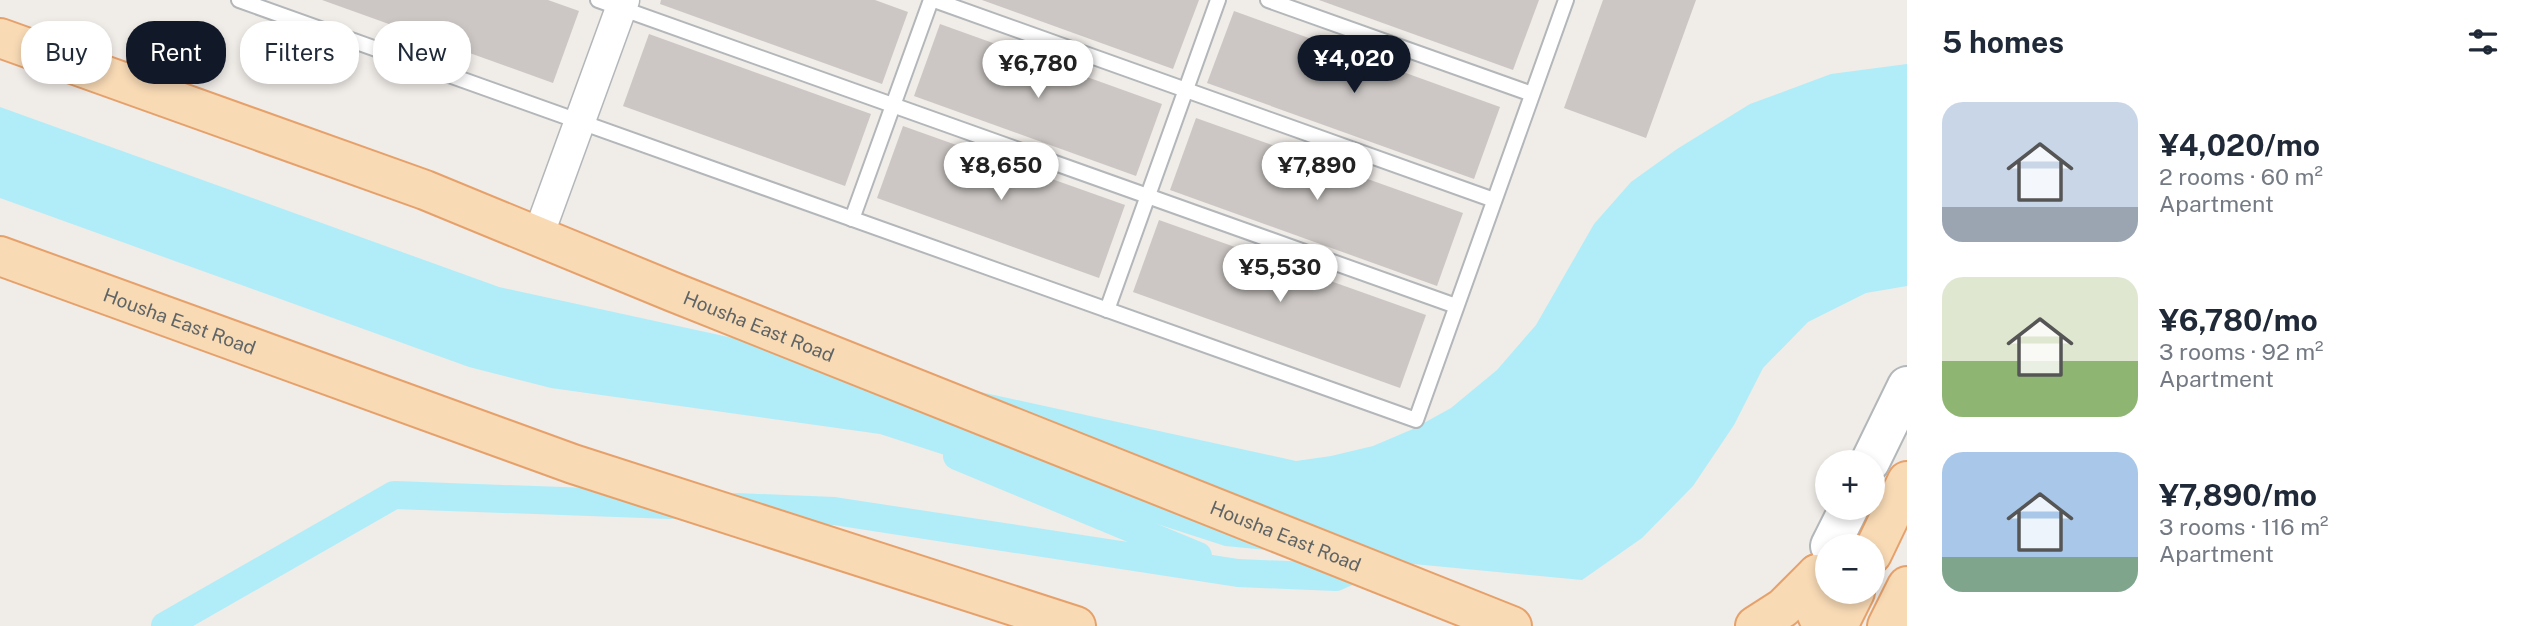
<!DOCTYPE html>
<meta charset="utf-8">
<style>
:root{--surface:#fff;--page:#f2f2f3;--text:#1f2937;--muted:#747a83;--accent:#111827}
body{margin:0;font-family:"Public Sans",sans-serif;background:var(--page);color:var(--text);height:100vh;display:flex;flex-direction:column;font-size:26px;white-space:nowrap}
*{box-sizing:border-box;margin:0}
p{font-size:23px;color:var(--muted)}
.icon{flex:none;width:38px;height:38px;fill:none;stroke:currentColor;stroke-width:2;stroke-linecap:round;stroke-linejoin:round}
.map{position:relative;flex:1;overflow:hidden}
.panel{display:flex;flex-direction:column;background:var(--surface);width:630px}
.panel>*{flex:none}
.guide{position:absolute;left:21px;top:21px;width:665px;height:63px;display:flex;gap:14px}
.buttons{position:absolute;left:1815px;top:450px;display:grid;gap:14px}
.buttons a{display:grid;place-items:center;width:70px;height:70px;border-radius:50%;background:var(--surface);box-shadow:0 4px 10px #0003;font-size:35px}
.price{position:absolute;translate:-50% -60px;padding:0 16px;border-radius:24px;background:#fff;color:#222;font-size:23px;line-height:46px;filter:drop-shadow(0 2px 4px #0008)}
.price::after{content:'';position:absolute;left:50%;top:42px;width:21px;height:16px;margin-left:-10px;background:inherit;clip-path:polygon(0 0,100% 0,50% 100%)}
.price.selected{background:var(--accent);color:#fff}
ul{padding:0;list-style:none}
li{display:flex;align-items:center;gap:21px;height:175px;padding:0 35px}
li span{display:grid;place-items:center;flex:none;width:196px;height:140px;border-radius:21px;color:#555}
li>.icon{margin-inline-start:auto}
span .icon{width:84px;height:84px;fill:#fffc;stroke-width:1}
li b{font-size:30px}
h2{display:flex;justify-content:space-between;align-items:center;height:84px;padding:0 35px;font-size:30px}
.chip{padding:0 24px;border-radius:28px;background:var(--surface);box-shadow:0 4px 10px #0003;font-size:24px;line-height:63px}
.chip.selected{background:var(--accent);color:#fff}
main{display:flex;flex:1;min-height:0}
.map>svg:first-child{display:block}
.water{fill:#b0edf8}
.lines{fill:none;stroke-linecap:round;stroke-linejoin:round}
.canal{stroke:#b0edf8;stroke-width:28}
.building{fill:#ccc7c4}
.service-casing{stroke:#b3b7b9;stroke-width:18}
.minor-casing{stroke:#b3b7b9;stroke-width:33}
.secondary-casing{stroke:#b2b7b9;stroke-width:42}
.primary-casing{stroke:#e6a16b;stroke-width:42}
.service{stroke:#fff;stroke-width:14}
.minor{stroke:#fff;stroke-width:30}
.secondary{stroke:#fff;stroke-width:38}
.primary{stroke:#f8dab5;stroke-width:38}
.labels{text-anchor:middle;stroke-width:5;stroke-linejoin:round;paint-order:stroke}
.street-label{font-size:19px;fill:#5f6567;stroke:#fff}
</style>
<main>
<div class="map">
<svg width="1907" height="626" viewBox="0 0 1907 626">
<rect width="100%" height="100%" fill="#f0ece8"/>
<!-- water -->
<path class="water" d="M1907,64V286L1866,293L1808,322L1763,368L1734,425L1693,486L1642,538L1582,580L1225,546L880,434L551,388L469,367L0,198V107L499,287L1296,461L1331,456L1373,446L1413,429L1451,408L1497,370L1536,325L1594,224L1631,182L1677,149L1750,104L1831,74Z"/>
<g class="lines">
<!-- canal -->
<g class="canal">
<path d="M957,456L1198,556"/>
<path d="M736,507L834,511L1238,573L1336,577L1370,562"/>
<path d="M165,626L394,495L671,505"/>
</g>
</g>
<!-- building -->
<g class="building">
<path d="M322,0H548L579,11L553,83Z"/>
<path d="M661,0H875L908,12L882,84L660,4Z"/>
<path d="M982,0H1199L1173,69Z"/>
<path d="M1319,0H1539L1513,70Z"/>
<path d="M1603,0H1696L1646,138L1564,108Z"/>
<path d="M1234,11L1500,107L1474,179L1207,83Z"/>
<path d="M940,24L1162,104L1136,176L914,96Z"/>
<path d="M649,34L871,114L845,186L623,106Z"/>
<path d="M1196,118L1463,213L1437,286L1170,190Z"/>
<path d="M903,126L1125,205L1099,278L877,198Z"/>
<path d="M1159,220L1426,315L1400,388L1133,292Z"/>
</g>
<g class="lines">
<defs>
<g id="service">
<path d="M239,0L1416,420L1566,0"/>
<path d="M598,0L1456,306"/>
<path d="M934,0L1494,200"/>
<path d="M1268,0L1532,94"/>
<path d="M852,219L931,0"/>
<path d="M1107,310L1218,0"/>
</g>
<path id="minor" d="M538,236L624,0"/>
<g id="secondary">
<path d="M1870,462L1907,386"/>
<path d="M1830,546L1849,508"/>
</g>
<g id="primary">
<path id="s1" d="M0,38L425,190L673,292L1512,626"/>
<path id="s2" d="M0,256L573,464L1076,626"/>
<path d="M1872,554L1907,481"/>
<path d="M1817,574L1814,608L1822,626"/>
<path d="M1755,626L1783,608L1817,574"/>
<path d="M1838,626L1855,592"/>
<path d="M1887,626L1907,586"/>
</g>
</defs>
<!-- service casing -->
<use href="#service" class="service-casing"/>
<!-- minor casing -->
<use href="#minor" class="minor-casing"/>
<!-- secondary casing -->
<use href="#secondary" class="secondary-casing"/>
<!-- primary casing -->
<use href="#primary" class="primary-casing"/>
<!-- service -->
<use href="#service" class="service"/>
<!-- minor -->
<use href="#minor" class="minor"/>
<!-- secondary -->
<use href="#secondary" class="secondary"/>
<!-- primary -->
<use href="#primary" class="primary"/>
</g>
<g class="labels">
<!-- street labels -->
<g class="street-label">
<text dy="7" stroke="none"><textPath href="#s2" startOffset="191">Housha East Road</textPath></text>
<text dy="7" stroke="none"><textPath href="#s1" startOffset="812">Housha East Road</textPath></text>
<text dy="7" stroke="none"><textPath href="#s1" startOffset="1379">Housha East Road</textPath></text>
</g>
</g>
</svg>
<div class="buttons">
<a>+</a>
<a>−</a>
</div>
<b class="price selected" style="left:1354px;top:95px">¥4,020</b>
<b class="price" style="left:1038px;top:100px">¥6,780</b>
<b class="price" style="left:1001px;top:202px">¥8,650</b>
<b class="price" style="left:1317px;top:202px">¥7,890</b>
<b class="price" style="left:1280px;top:304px">¥5,530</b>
<div class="guide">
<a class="chip">Buy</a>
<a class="chip selected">Rent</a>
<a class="chip">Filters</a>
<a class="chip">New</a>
</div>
</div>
<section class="panel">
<h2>5 homes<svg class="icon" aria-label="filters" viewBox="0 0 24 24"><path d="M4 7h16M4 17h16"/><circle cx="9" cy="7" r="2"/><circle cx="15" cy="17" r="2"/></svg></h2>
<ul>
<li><span style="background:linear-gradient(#c9d6e8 75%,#9aa5b1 0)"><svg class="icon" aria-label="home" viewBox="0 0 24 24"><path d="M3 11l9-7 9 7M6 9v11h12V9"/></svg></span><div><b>¥4,020/mo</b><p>2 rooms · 60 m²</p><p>Apartment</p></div></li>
<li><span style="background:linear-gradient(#dfe7d0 60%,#8fb573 0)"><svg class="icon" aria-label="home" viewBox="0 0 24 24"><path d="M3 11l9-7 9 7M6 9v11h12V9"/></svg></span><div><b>¥6,780/mo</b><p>3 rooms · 92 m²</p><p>Apartment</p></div></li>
<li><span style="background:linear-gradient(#a9c7e8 75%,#7fa58c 0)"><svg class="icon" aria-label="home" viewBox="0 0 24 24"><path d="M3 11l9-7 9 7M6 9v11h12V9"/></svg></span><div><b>¥7,890/mo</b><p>3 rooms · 116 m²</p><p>Apartment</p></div></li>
</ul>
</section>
</main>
